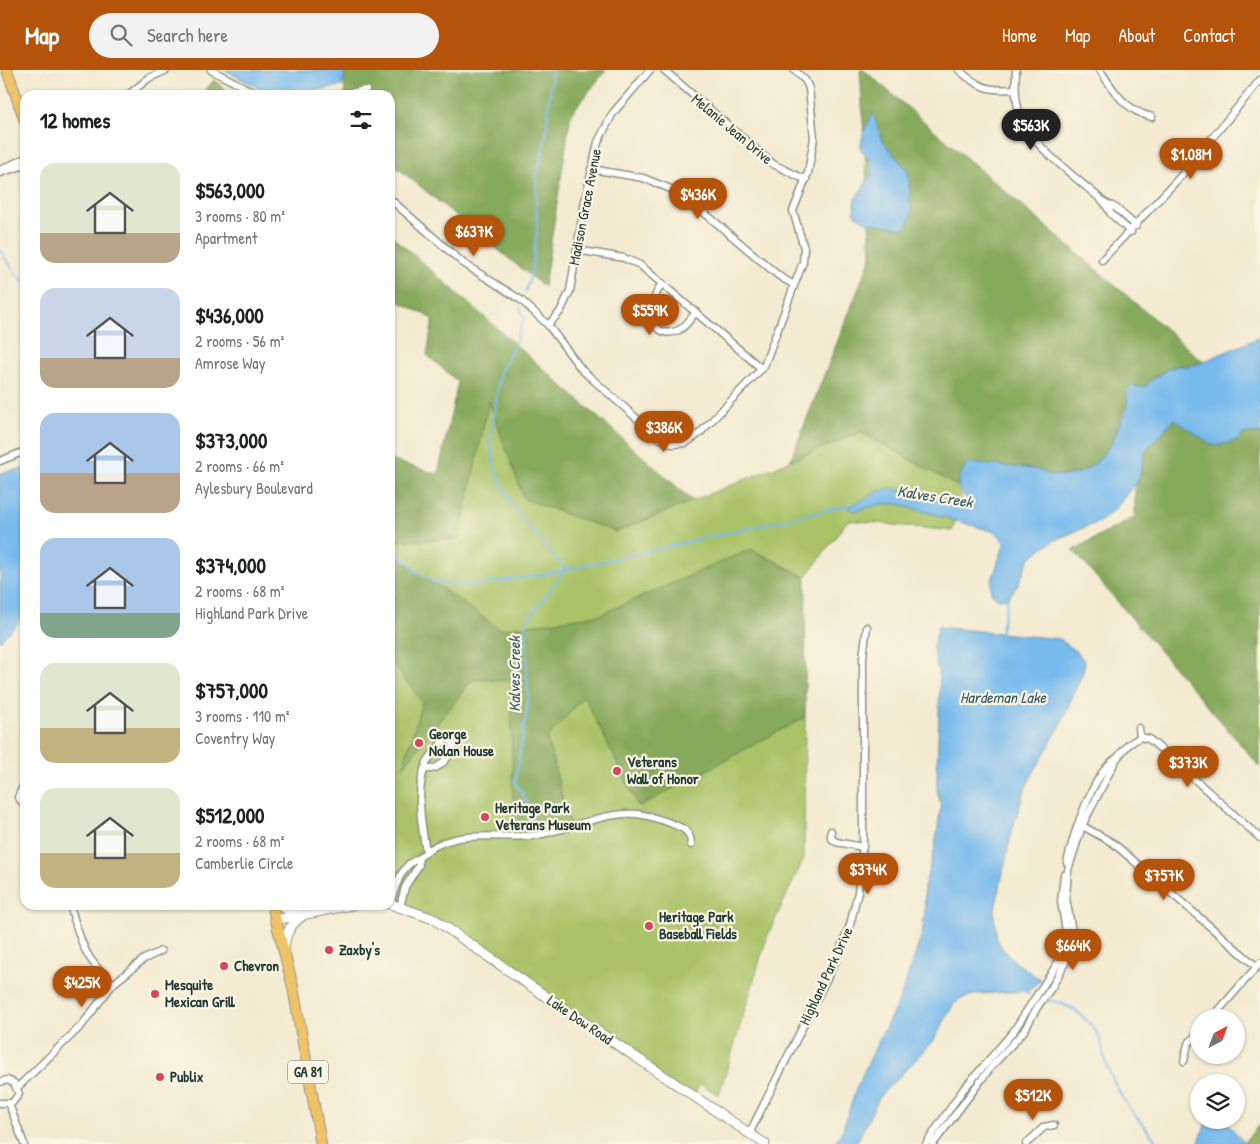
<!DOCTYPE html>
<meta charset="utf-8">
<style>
:root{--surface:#fff;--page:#f2f2f2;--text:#202124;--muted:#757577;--accent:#b45309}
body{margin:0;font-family:"Patrick Hand",sans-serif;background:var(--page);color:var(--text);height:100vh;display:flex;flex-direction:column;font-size:19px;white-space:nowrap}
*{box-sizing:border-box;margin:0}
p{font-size:16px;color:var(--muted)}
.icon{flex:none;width:28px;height:28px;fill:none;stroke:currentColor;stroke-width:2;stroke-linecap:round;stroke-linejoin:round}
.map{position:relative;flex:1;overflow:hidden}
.sheet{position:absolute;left:20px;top:20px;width:375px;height:820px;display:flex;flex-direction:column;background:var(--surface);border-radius:15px;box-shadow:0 1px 4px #0004}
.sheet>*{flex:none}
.needle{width:32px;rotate:41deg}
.tools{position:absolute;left:1190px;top:939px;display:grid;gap:10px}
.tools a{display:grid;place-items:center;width:55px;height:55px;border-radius:50%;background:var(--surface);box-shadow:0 1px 4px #0004;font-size:25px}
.price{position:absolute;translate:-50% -42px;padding:0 11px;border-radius:18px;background:var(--accent);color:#fff;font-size:16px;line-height:32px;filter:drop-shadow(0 1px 2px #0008)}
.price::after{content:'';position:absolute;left:50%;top:30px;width:15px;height:11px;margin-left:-8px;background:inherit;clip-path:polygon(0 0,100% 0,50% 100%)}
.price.on{background:#222;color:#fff}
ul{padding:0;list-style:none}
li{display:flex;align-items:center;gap:15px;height:125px;padding:0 20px}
li span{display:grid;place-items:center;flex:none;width:140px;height:100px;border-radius:15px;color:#555}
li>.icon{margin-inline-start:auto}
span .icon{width:60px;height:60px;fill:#fffc;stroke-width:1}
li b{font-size:21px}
h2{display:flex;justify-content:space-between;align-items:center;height:60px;padding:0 20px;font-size:21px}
header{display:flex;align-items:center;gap:30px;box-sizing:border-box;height:70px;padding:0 25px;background:var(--accent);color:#fff}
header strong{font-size:24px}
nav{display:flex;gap:28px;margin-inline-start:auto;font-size:18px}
.search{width:350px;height:45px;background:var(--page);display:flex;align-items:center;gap:12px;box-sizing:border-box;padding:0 18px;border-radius:28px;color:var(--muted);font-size:19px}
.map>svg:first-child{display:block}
.green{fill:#aac368;stroke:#64804e}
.forest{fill:#87a95c;stroke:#537348}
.water{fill:#77baed;stroke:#4b7c90}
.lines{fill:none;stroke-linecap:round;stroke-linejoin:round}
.stream{stroke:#77baed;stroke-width:2}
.minor-casing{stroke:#8a9482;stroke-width:9}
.tertiary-casing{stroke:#8a9482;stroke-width:11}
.primary-casing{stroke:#8a9482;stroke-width:12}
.minor{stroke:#fff;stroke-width:6}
.tertiary{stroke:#fff;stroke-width:9}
.primary{stroke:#f0c369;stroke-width:10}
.poi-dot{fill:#d1495b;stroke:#fcf5e5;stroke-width:2}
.labels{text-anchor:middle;stroke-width:4.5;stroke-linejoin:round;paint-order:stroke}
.shield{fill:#fcf5e5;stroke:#617469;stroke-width:1}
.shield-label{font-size:14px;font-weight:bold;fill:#1f3d34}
.street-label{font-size:15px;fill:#1f3d34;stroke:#fcf5e5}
.poi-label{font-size:15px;font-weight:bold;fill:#1f3d34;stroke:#fcf5e5;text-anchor:start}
.water-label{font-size:16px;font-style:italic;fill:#355c62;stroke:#fcf5e5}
</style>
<header>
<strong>Map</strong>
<div class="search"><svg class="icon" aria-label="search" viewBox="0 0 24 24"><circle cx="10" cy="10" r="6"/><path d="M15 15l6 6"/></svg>Search here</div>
<nav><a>Home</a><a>Map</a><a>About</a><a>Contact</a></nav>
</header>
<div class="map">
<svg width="1260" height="1074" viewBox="0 0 1260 1074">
<rect width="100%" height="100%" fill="#fcf5e5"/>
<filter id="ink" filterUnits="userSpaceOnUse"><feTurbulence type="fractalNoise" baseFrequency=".02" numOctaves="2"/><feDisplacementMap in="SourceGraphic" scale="10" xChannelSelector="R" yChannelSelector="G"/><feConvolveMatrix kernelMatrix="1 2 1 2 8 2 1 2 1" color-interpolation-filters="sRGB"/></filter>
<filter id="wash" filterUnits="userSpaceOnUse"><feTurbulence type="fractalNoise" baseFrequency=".0096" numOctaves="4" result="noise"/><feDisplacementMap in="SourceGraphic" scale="20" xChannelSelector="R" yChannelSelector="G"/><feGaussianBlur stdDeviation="1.12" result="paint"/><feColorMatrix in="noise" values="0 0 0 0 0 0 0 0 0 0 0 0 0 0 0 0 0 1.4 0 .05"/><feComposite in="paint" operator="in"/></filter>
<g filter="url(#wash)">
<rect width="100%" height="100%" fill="#f4ead1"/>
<!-- green -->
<path class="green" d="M489,330L525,429L616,462L861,362L959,417L962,432L952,461L848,450L806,507L751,479L793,653L805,647L804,788L767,867L719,1025L700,1014L692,1030L487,884L390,825V487L459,531L390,482V471L459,469Z"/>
<!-- forest -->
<g class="forest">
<path d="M343,0H606L571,44L544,217L390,92V25H345Z"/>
<path d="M860,0H864L1203,291C1193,296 1186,294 1176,296C1164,299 1153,308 1145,317L1133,316L1126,323C1129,338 1121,345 1117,359C1107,391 1084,407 1051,405C1044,404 1039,400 1033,399C1014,396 995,398 976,393L958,411L959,417L861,362L790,391L871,187Z"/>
<path d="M214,10L231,25H201Z"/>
<path d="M390,164L693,431L616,462L524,429L489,331L459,469L390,471V390L438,404L458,312L427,285L433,249L390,227Z"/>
<path d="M1175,349L1191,360L1219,375L1239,370L1244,363L1260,364V697L1073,480L1135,447V415L1139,409L1145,381Z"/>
<path d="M751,479L806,508L805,647L639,737L584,626L547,668L570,757L513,767L511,611L472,610L403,697L422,632L390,590V482L500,559L599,545Z"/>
<path d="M1260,1054V1074H1242Z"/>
</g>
<!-- water -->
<g class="water">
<path d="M225,0H346L342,16L298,23L260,19Z"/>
<path d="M873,43L882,70L908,101L911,142L909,151L904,159L864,151L854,143L855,129L872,104L869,88L860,79L864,60Z"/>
<path d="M1260,267V364L1244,363L1239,370L1219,375H1212L1174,349L1145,381L1139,409L1115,439L1101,451L1059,468L1042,478L1029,489L1017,516L1008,528L998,529L991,523V513L1005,472L995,462L898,434H883L853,441L848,438L879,421L891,418L943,431L964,434L968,432C967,427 964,426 961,422C954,412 962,401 969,393L1035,399L1051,405L1066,406L1082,402L1097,392L1112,373L1127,338V319L1133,316L1145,317L1153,309L1168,299L1177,296H1193Z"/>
<path d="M25,398V546L0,571V403Z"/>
<path d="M938,557L1059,569L1077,582L1085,592L1083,602L1059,658L1026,716L1012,761L994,844L997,870L1004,880L1018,894L1041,910L1027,921L977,924L960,929L953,935L933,972L880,1026L856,1074H834L843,1059L856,1019L877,974L899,931L922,865L925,839L924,817L935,777L941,735L937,720V699L940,612L933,577Z"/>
<path d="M1207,1050H1225L1245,1074H1198Z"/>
</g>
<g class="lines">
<!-- stream -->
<g class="stream">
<path d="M0,180L15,203L25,212"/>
<path d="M525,222L531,205L537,159L536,108L546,65L552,0"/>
<path d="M520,237L524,249L513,278L500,302L490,373L496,401L511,433L543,475L566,499"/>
<path d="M390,474L418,502L434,512L470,516L552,503L854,434"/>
<path d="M1000,564L1008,528"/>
<path d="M535,746L515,712L528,633L526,552L566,499"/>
<path d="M1024,921L1030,924"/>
<path d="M1046,930C1068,932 1090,948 1100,969C1103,975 1103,984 1105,991C1108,999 1112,1008 1116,1016C1127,1038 1143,1055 1159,1074"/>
</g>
</g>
</g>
<g filter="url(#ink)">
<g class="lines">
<defs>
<g id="minor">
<path d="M211,0L259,25"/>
<path d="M650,0L613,43L598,72L585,131L570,221L560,242L548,255L582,300L659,368L672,374L686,373L700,363L764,296L803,192L804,178L793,141L808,103L814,68L809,18L805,10L794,0"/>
<path d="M664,0L773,94L806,110"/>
<path d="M959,0C979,18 988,21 1015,19"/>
<path d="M1016,0C1015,18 1015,33 1022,50C1031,75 1083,113 1104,132L1116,138L1136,156"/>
<path d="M1100,0C1114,22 1126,41 1152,47"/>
<path d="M128,25L149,8L167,0"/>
<path d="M336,25L366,20"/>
<path d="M591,99L643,108L681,123L779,206L794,215"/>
<path d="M0,100L25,88"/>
<path d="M0,103L25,95"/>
<path d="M390,129L463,193L521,230L548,255"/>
<path d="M1104,132L1111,144L1131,162"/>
<path d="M577,180L624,188L640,195L762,299"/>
<path d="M1102,190L1180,107L1260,10"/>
<path d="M662,213C654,225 643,255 664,262C669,263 675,262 679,260C686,256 691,248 696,242"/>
<path d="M0,391L25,381"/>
<path d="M1139,658L1140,667L1149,669L1162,680L1260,768"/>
<path d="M25,716L22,718L18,727L25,736"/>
<path d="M1079,754L1113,773L1257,897"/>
<path d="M831,761V768L836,772L863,777"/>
<path d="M426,781C421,754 415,717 427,692C432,683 440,675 447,667L454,675C450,687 439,701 426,699"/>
<path d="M418,789C451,755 496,771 537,765C568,760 606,741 637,744C648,745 659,749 670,753C682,758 691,760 691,775"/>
<path d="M1067,793C1073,765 1093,702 1117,688"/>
<path d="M390,834C395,818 401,794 418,789L419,795L405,817L400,837"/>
<path d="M70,835C81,872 83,887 113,914"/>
<path d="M1212,948L1260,893"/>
<path d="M1184,991L1188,974L1199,962"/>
<path d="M0,1012L7,1010L14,1013L19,1024L12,1033H0"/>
<path d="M18,1017L82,955L113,914L144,889L161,881"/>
<path d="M9,1034L24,1074"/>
<path d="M749,1064L836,890L850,855L858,822L863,773V587L867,557"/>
<path d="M926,1074L962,1021L1013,962L1063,885L1067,868L1061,831L1064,805"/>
<path d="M933,1074L991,997L1024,961L1038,936L1052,917L1069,885L1073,867L1066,828L1068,800L1082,756L1117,688L1128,675L1140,667"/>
<path d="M1026,1074L1044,1057L1054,1055"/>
</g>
<g id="tertiary">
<path d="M390,834L434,849L548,928L765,1074"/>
<path d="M281,835L286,839L301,844"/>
<path d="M275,850L352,835"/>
<path d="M284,879C285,864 290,855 302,846"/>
</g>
<g id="primary">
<path d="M7,0L25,51"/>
<path d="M272,835L293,917L321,1074"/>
</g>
</defs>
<!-- minor casing -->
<use href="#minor" class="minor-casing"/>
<!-- tertiary casing -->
<use href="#tertiary" class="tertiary-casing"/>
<!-- primary casing -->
<use href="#primary" class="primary-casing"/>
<!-- minor -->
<use href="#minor" class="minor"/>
<!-- tertiary -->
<use href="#tertiary" class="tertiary"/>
<!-- primary -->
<use href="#primary" class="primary"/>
</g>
</g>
<!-- markers -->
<g class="poi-dot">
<circle cx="419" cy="673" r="5"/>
<circle cx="617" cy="701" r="5"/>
<circle cx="485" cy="747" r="5"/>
<circle cx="649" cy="856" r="5"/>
<circle cx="329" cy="880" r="5"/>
<circle cx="224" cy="896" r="5"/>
<circle cx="155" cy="924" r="5"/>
<circle cx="160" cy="1007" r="5"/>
</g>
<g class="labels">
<!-- shield labels -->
<rect class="shield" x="288" y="990.5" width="40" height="23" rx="4"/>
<g class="shield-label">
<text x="308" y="1007">GA 81</text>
</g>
<!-- street labels -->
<g class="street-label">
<text transform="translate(732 59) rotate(40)" y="5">Melanie Jean Drive</text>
<text transform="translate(585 137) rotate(-79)" y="5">Madison Grace Avenue</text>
<text transform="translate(826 906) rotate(-65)" y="5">Highland Park Drive</text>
<text transform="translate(580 950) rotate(34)" y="5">Lake Dow Road</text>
</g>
<!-- poi labels -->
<g class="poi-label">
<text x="429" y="669">George<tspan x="429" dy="17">Nolan House</tspan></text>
<text x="627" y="697">Veterans<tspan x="627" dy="17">Wall of Honor</tspan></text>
<text x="495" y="743">Heritage Park<tspan x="495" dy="17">Veterans Museum</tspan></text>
<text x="659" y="852">Heritage Park<tspan x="659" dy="17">Baseball Fields</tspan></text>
<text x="339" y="885">Zaxby's</text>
<text x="234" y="901">Chevron</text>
<text x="165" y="920">Mesquite<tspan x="165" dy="17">Mexican Grill</tspan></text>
<text x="170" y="1012">Publix</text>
</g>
<!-- water labels -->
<g class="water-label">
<text transform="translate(935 426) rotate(9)" y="6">Kalves Creek</text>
<text transform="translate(514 604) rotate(-90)" y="6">Kalves Creek</text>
<text x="1003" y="633">Hardeman Lake</text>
</g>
</g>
</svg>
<div class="tools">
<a><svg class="needle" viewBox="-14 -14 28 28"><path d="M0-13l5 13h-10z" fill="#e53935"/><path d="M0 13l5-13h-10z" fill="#757577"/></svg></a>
<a><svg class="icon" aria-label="layers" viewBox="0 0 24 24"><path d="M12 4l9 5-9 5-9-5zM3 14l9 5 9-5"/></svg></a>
</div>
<b class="price on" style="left:1031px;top:81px">$563K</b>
<b class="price" style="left:1191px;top:110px">$1.08M</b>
<b class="price" style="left:698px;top:150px">$436K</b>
<b class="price" style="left:474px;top:187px">$637K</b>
<b class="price" style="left:650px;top:266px">$559K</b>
<b class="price" style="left:664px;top:383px">$386K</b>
<b class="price" style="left:1188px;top:718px">$373K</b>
<b class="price" style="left:868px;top:825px">$374K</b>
<b class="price" style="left:1164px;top:831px">$757K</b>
<b class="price" style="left:1073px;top:901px">$664K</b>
<b class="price" style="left:82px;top:938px">$425K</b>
<b class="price" style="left:1033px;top:1051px">$512K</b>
<section class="sheet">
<h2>12 homes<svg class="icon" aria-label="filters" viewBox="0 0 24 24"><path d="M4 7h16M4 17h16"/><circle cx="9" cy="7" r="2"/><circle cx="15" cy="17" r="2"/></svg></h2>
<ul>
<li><span style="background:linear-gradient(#dfe7d0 70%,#b9a48a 0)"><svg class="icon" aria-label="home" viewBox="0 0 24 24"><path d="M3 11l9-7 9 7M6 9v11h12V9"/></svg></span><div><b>$563,000</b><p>3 rooms · 80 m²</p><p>Apartment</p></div></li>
<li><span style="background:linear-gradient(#c9d6e8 70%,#b9a48a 0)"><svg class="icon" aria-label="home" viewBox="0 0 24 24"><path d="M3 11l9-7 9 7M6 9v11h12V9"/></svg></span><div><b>$436,000</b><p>2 rooms · 56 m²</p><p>Amrose Way</p></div></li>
<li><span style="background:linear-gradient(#a9c7e8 60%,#b9a48a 0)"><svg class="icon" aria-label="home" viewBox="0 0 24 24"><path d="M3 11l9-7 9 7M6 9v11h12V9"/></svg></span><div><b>$373,000</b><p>2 rooms · 66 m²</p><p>Aylesbury Boulevard</p></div></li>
<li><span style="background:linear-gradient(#a9c7e8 75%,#7fa58c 0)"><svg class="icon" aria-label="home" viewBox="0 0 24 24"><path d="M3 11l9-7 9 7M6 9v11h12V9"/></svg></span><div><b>$374,000</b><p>2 rooms · 68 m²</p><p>Highland Park Drive</p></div></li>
<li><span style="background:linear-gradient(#dfe7d0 65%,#c2b280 0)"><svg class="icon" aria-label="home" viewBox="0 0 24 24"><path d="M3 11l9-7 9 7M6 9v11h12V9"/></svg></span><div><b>$757,000</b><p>3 rooms · 110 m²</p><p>Coventry Way</p></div></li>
<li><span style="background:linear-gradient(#dfe7d0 65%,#c2b280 0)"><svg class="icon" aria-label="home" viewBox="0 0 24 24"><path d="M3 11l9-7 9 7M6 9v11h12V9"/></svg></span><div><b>$512,000</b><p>2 rooms · 68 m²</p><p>Camberlie Circle</p></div></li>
</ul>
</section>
</div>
